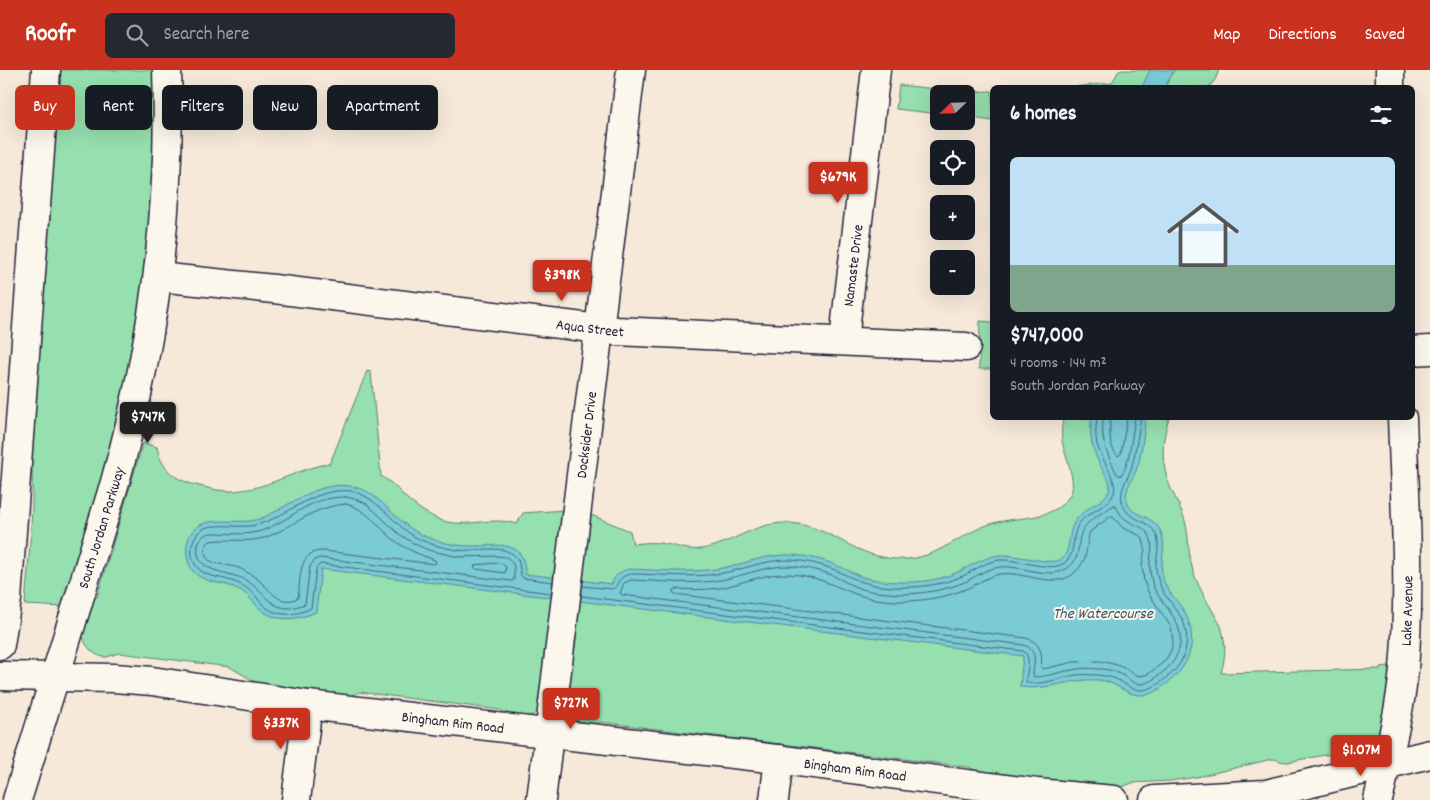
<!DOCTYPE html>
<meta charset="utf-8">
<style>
:root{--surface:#171b24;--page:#242831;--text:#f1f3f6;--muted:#9ea1a6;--line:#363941;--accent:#c8321e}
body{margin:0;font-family:Dekko,sans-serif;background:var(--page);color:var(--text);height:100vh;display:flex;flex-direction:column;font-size:19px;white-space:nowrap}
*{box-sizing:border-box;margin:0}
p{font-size:16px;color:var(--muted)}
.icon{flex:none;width:28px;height:28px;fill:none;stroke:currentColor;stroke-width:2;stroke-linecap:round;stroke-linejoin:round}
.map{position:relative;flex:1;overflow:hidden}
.drawer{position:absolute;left:990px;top:15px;width:425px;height:335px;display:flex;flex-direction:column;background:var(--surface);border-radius:8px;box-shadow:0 5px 20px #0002}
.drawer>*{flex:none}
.banner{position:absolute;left:15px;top:15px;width:475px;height:45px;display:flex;gap:10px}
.needle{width:32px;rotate:247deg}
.buttons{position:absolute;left:930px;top:15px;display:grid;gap:10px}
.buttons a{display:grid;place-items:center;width:45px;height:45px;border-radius:8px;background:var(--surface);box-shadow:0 5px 20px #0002;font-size:25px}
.price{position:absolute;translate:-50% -42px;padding:0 11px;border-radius:5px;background:var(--accent);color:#fff;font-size:16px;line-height:32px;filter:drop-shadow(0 1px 2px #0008)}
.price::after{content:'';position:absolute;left:50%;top:30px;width:15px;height:11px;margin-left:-8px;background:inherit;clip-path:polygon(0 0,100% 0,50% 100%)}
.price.on{background:#222;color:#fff}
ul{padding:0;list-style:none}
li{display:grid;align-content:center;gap:10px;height:265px;padding:0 20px}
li+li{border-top:1px solid var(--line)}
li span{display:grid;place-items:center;height:155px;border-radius:8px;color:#555}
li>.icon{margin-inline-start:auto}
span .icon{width:90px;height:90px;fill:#fffc;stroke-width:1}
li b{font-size:21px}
h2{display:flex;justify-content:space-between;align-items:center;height:60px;padding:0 20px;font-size:21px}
.tag{padding:0 18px;border-radius:8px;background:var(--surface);box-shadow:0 5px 20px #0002;font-size:18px;line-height:45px}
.tag.on{background:var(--accent);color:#fff}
header{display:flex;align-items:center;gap:30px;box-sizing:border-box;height:70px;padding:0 25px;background:var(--accent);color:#fff}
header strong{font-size:24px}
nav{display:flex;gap:28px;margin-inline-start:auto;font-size:18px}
.search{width:350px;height:45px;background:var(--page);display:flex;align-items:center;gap:12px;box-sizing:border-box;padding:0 18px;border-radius:8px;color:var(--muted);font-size:19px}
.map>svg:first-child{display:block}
.green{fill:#96dfae;stroke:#5c8074}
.water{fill:#7acbd4;stroke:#578797}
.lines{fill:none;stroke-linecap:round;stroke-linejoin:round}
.shore{stroke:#456678;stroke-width:1}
.minor-casing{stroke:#22223b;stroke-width:31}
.minor{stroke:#fbf7ec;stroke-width:28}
.labels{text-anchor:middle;stroke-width:4;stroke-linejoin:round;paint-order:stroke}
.street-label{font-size:15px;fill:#22223b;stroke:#fbf7ec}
.water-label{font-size:16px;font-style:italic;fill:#3c5569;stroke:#fbf7ec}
</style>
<header>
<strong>Roofr</strong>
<div class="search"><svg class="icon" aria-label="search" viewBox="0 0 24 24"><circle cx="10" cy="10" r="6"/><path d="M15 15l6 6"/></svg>Search here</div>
<nav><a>Map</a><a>Directions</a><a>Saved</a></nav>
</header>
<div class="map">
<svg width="1430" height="730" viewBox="0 0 1430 730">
<rect width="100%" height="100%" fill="#f6e9da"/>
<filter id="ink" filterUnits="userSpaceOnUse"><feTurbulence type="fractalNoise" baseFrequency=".02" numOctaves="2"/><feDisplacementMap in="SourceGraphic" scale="10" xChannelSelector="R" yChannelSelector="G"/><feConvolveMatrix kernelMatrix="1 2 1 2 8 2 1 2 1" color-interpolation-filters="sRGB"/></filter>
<g filter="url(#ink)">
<!-- green -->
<g class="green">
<path d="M55,0H155L157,35L147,200L124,331L64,537L25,535C29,484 35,432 31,381Z"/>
<path d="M1119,0H1219L1215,10L1209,17L1062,18L1112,13Z"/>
<path d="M899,15L963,22L992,21V51L966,47V24H939V44L896,39Z"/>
<path d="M980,251L992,252V299H979Z"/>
<path d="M367,301L371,302L381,406C390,411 397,418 404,426C416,437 431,448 447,452C470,457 493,446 517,454L523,443L565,440L542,638C528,652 515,649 500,640L359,622L349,627L262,616L230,597L119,583C115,584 111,586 107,587C93,588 80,571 82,557C84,548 88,539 91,530L97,527L143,373L157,377C161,397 172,408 192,414C204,417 217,421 229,421C265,421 296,399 330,393Z"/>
<path d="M1063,348H1169C1161,371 1161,396 1171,419C1176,430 1182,440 1185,451C1189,465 1188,479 1191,493C1195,514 1211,537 1221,556C1226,573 1226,586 1221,603L1380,599V597L1397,595L1384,661C1378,669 1372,674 1362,678L1288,692C1282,693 1278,689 1272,689L1197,707L1170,711L1132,713L1117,719L979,703L969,697L600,652L593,655L578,654L569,648L564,638L586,447L590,448L591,445L630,461L633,474C642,473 651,472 660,473C674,475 686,481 701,479C731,475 754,452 787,453C825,454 847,480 882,487C930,497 948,470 987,455C1014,445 1053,453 1070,425C1078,412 1064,385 1062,370C1061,362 1062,355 1063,348Z"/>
</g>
<!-- water -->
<g class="water">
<path d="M1150,0H1174L1165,17H1142Z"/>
<path d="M1092,348H1146C1143,364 1142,388 1135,403C1131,412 1124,421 1127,431C1131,448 1151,443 1160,460C1169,477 1157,493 1164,512C1169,524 1179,532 1185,543C1198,568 1191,594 1170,611C1161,618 1152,626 1140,625C1125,625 1116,611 1098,610C1070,608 1049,621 1020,617L1023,586L321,499L316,542C295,551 273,553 256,535C251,529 247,524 240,520C228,513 212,514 200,507C188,500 184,483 188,470C197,439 239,458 262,448C290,436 317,411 350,416C374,419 387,440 405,454C417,464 432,470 446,473C455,475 463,476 472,476C498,476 525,468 525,504L612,514C614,505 621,501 629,499C658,500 687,503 716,499C740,496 762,485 786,485C804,485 822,489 838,496C846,499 854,504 862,507C874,510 887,512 899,512C920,513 943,510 962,500C974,494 985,487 1000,485C1015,484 1050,495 1060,490C1072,483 1067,464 1074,453C1080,442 1093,436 1103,429C1107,425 1110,421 1110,415C1109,409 1104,403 1101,397C1093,381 1088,366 1092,348Z"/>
</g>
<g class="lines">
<!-- shore -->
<g class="shore">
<path d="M1103,348C1101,374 1106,381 1117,404L1120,406C1130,397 1132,362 1135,348"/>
<path d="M1110,348C1110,360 1108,377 1118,386L1121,384L1127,348"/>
<path d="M346,427L358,430L367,434L399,464L413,473L428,480L459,487L498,486L506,487L510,490L514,496V510L512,511L320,488L315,490L310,496L305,534C300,536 295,537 290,538C267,538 263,519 245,510C228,500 193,504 198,475C200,468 204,464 211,463C228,463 245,466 261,461C282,454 299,438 319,431C328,428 337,427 346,427Z"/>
<path d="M346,434C366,438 378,457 393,469C405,479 420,485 435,490L436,493L434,494L324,481C297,480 301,509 298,528C280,536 273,523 262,513C256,507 247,502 239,498C231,495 216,495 209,490C204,487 205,480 206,475L210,471C228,468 246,473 264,468C295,457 310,437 346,434Z"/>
<path d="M1114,435L1116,436C1125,458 1141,451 1149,465C1155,476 1149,486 1150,498C1150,505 1152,513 1155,520C1160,530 1169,538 1174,548C1186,567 1180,589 1163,602C1156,607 1149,614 1140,614C1133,614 1129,609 1124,606C1116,601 1107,599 1098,599C1089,598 1080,598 1072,600C1059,602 1047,607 1034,607L1033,604C1034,592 1038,580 1024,575L622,525L620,523L624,513L631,510C660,511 692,515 721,510C743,506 765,496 788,496C803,497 818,500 832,505C840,509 847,513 856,517C869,522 886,523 900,524C922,524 947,520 967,511C978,505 988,498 1001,497C1020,495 1048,509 1064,500C1085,489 1074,472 1084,458C1089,449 1106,441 1114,435Z"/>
<path d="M1110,447H1113L1123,458L1139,465L1143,469L1145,478L1142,496L1144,511L1149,524L1171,557L1173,570L1171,581L1164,592L1148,604L1142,606L1135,605L1128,600L1117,595L1101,591L1074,592L1043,599L1041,597C1043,583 1040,572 1026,568L675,524L673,522L675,519C692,520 709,520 725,517C745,512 767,503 788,504C815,505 829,514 853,523C868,529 886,531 902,531C924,531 948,527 968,518C979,513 988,506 1000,504C1028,500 1064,527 1083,492C1088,483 1086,472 1090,462Z"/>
<path d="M501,493L506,497L505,503L476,499L474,497L476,495Z"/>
<path d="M582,516L612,519C621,515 615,508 630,504C659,504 688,508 717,504C740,501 763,490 787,490C803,490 820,494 835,500C851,507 863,514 881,516C908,519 937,517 963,506C975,500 986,491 1001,490C1017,489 1048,501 1061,495C1079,486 1069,466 1080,452C1089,441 1109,437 1114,423C1118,409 1100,388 1097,374C1095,365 1096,356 1097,348"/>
<path d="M551,523L321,494L318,496L316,499L311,538C298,545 280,547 267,538C261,534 257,527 252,522C246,517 239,513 232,511C220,507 202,507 195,494C189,484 191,468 201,460C213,451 243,460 260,454C287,445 307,425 336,421C341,421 346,420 351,421C377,426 393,454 415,467C428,474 444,478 458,480C474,482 501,474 514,485C523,493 517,501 523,508L553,512"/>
<path d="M581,526L1023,581C1032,586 1027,601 1026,610L1027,613C1044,615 1059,608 1076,605C1083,604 1091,605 1098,605C1106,606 1113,607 1120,611C1127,615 1132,620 1140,620C1152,620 1161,612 1170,605C1188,590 1192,563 1179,544C1173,534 1164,526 1160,515C1158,510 1156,503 1156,497C1156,485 1161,475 1156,464C1147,447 1126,452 1122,431C1119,418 1129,408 1132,396C1136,380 1138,364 1141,348"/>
</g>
<defs>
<g id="minor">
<path d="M1390,0V18"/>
<path id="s1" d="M158,207L274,219L616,261L966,277"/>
<path id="s2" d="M845,271L846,251L876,0"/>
<path d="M1412,281L1430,280"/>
<path d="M0,575L7,529L46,0"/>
<path id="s3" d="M0,606L114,608L152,611L308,635L572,666L760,687L1037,723L1114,730"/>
<path id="s4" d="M17,730L115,412C153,278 172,140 167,0"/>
<path d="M296,730L308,635"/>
<path id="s5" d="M541,730L631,0"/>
<path d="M774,730L779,689"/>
<path d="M1154,730L1266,724L1430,684"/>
<path id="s6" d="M1378,730C1388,687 1400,643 1404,599C1411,516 1405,431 1402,348"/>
</g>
</defs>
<!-- minor casing -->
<use href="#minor" class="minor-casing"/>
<!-- minor -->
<use href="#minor" class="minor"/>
</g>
</g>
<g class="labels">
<!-- street labels -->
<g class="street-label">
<text dy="5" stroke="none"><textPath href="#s2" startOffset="76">Namaste Drive</textPath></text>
<text dy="5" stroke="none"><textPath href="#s1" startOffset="435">Aqua Street</textPath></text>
<text dy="5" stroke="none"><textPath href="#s5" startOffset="368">Docksider Drive</textPath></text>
<text dy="5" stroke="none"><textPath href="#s4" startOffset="285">South Jordan Parkway</textPath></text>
<text dy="5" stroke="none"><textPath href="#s6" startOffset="192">Lake Avenue</textPath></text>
<text dy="5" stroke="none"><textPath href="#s3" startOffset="456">Bingham Rim Road</textPath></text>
<text dy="5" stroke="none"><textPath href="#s3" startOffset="861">Bingham Rim Road</textPath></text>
</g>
<!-- water labels -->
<g class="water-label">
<text x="1103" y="548">The Watercourse</text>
</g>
</g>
</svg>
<div class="buttons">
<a><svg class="needle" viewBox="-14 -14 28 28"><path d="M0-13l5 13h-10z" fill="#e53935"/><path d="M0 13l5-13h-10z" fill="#9ea1a6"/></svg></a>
<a><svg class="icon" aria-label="locate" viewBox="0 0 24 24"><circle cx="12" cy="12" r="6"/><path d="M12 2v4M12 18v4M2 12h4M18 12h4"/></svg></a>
<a>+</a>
<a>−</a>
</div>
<b class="price" style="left:838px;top:134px">$679K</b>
<b class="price" style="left:562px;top:232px">$398K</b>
<b class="price on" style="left:148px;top:374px">$747K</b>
<b class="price" style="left:571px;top:660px">$727K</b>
<b class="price" style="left:281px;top:680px">$337K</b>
<b class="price" style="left:1361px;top:707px">$1.07M</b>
<div class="banner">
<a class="tag on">Buy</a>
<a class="tag">Rent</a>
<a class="tag">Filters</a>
<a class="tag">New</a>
<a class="tag">Apartment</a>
</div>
<section class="drawer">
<h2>6 homes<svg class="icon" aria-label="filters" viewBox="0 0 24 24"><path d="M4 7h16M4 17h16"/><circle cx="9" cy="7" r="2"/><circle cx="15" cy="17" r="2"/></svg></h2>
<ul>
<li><span style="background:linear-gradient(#bfe0f5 70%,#7fa58c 0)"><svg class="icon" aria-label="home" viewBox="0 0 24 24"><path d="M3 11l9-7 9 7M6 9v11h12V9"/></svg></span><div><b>$747,000</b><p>4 rooms · 144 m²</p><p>South Jordan Parkway</p></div></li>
</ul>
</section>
</div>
